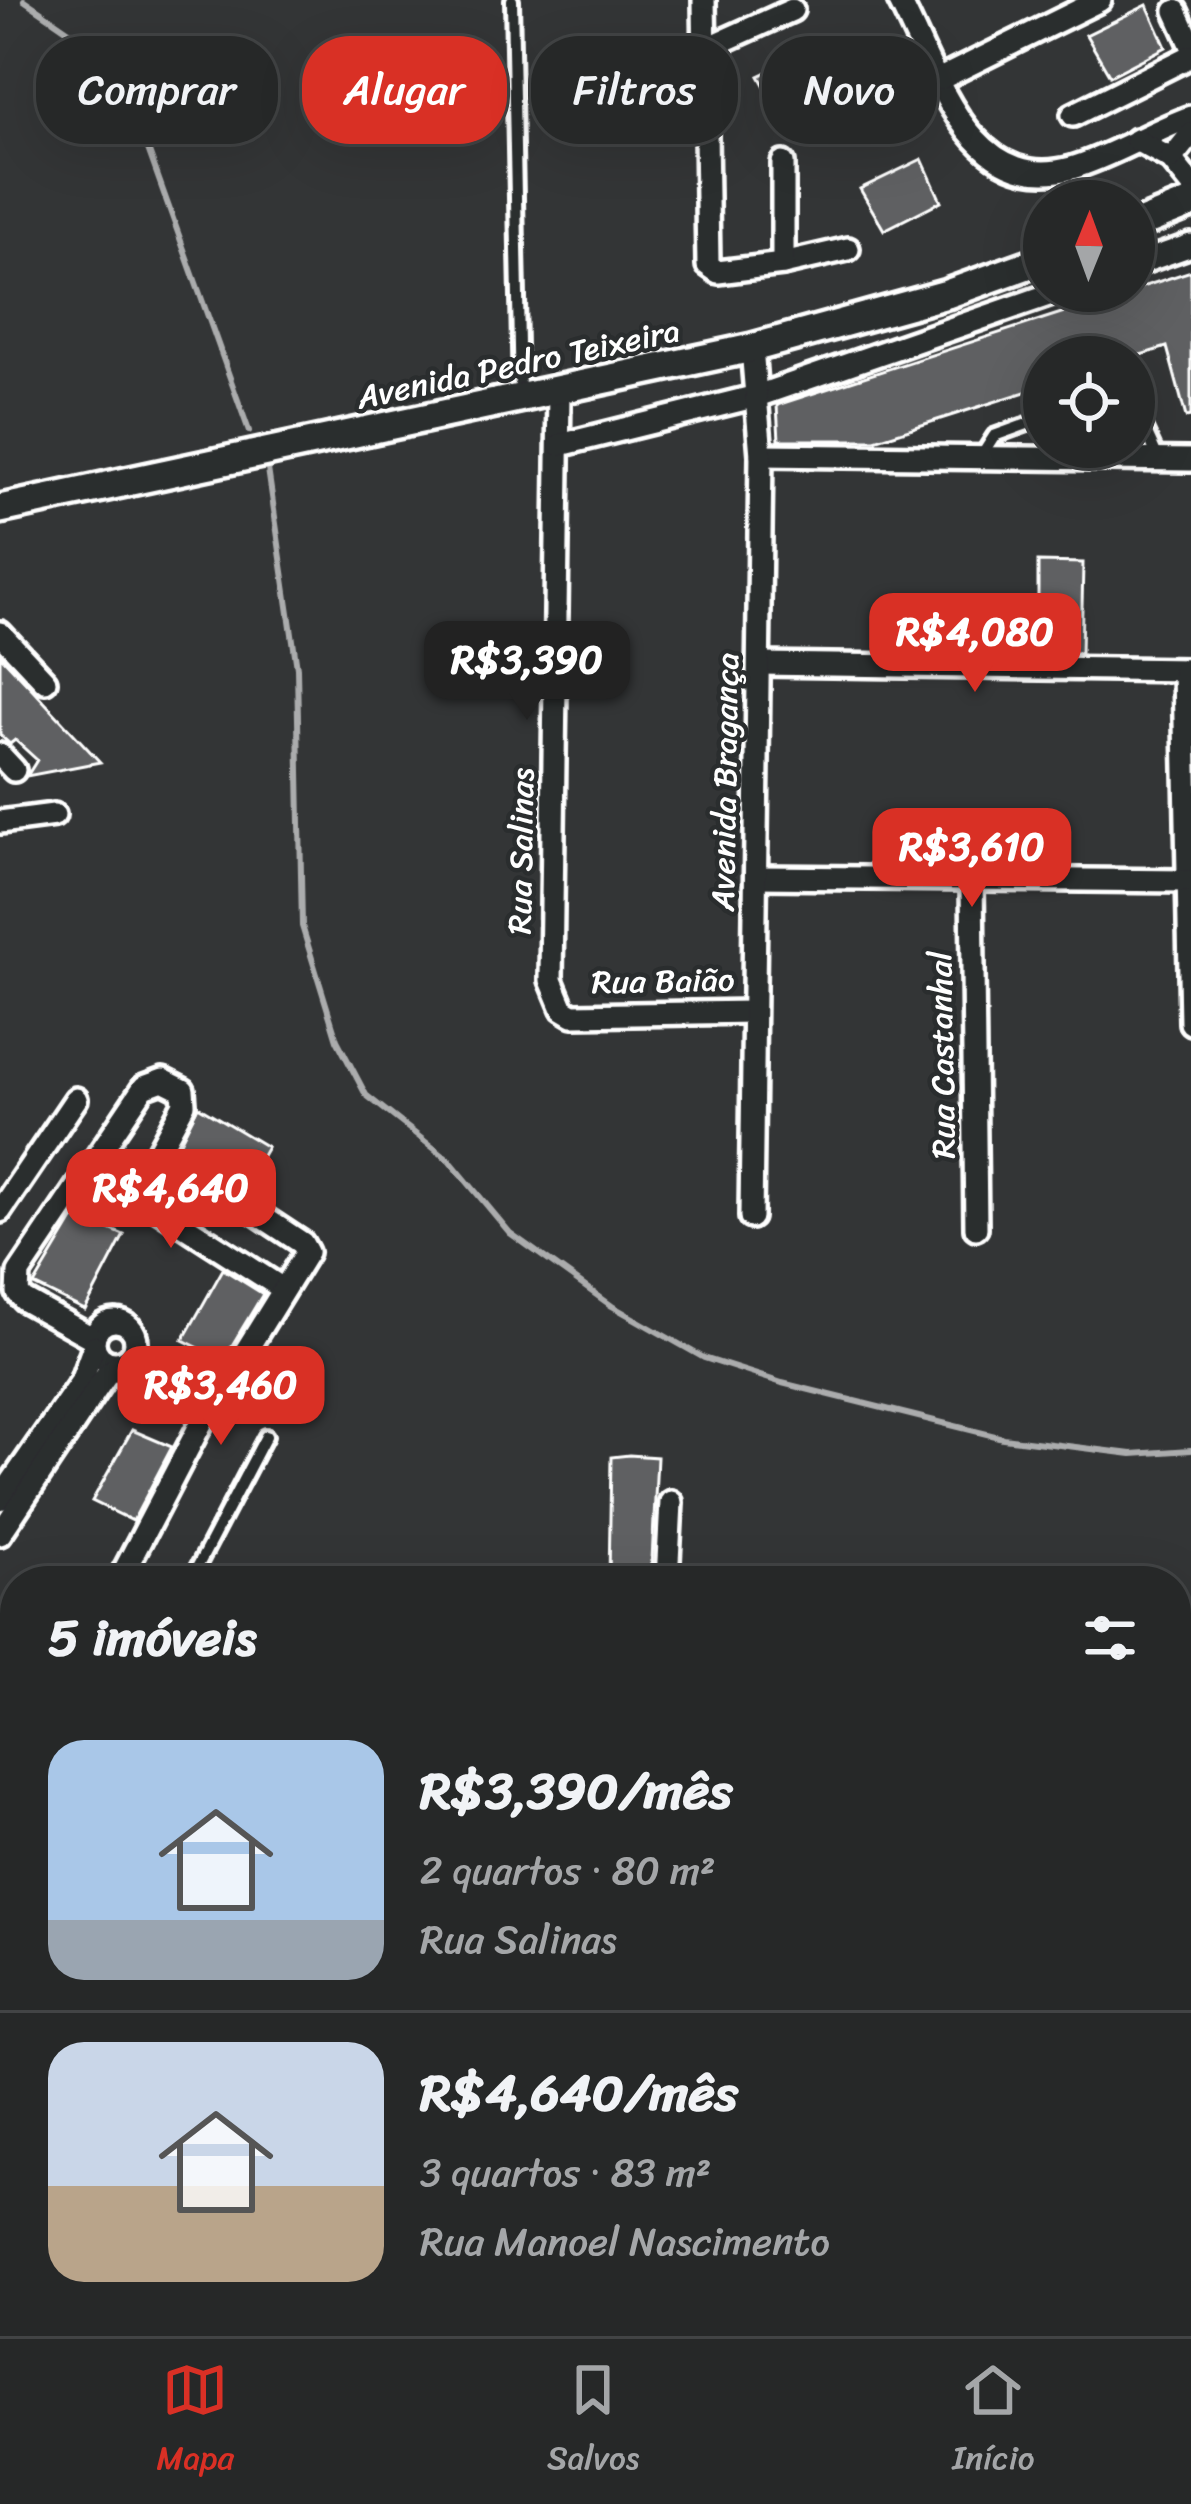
<!DOCTYPE html>
<html lang="pt">
<meta charset="utf-8">
<style>
:root{--surface:#262828;--page:#323434;--text:#f1f3f6;--muted:#a4a6a8;--line:#424445;--accent:#d93025}
body{margin:0;font-family:Sriracha,sans-serif;background:var(--page);color:var(--text);height:100vh;display:flex;flex-direction:column;font-size:45px;white-space:nowrap}
*{box-sizing:border-box;margin:0}
p{font-size:39px;color:var(--muted)}
.icon{flex:none;width:66px;height:66px;fill:none;stroke:currentColor;stroke-width:2;stroke-linecap:round;stroke-linejoin:round}
.map{position:relative;flex:1;overflow:hidden}
.drawer{position:absolute;left:0px;top:1566px;width:1191px;height:771px;display:flex;flex-direction:column;background:var(--surface);border-radius:48px 48px 0 0;box-shadow:0 12px 48px #0002,0 0 0 3px var(--line)}
.drawer>*{flex:none}
.hud{position:absolute;left:36px;top:36px;width:1119px;height:108px;display:flex;gap:24px}
.needle{width:78px;rotate:1deg}
.fabs{position:absolute;left:1023px;top:180px;display:grid;gap:24px}
.fabs a{display:grid;place-items:center;width:132px;height:132px;border-radius:50%;background:var(--surface);box-shadow:0 12px 48px #0002,0 0 0 3px var(--line);font-size:60px}
.price{position:absolute;translate:-50% -102px;padding:0 27px;border-radius:24px;background:var(--accent);color:#fff;font-size:39px;line-height:78px;filter:drop-shadow(0 3px 6px #0008)}
.price::after{content:'';position:absolute;left:50%;top:72px;width:36px;height:27px;margin-left:-18px;background:inherit;clip-path:polygon(0 0,100% 0,50% 100%)}
.price.current{background:#222;color:#fff}
ul{padding:0;list-style:none}
li{display:flex;align-items:center;gap:36px;height:300px;padding:0 48px}
li+li{border-top:3px solid var(--line)}
li span{display:grid;place-items:center;flex:none;width:336px;height:240px;border-radius:36px;color:#555}
li>.icon{margin-inline-start:auto}
span .icon{width:144px;height:144px;fill:#fffc;stroke-width:1}
li b{font-size:51px}
h2{display:flex;justify-content:space-between;align-items:center;height:144px;padding:0 48px;font-size:51px}
.pill{padding:0 42px;border-radius:48px;background:var(--surface);box-shadow:0 12px 48px #0002,0 0 0 3px var(--line);font-size:42px;line-height:108px}
.pill.current{background:var(--accent);color:#fff}
.dock{display:flex;justify-content:space-around;align-items:center;height:168px;border-top:3px solid var(--line);background:var(--surface);font-size:33px;color:var(--muted)}
.dock a{display:grid;justify-items:center;gap:6px}
.dock .current{color:var(--accent)}
.map>svg:first-child{display:block}
.green{fill:#4c4f50;stroke:#a6a7a8;stroke-width:3}
.lines{fill:none;stroke-linecap:round;stroke-linejoin:round}
.stream{stroke:#abacad;stroke-width:6}
.building{fill:#5f6162;stroke:#fff;stroke-width:3}
.service-casing{stroke:#fff;stroke-width:20}
.minor-casing{stroke:#fff;stroke-width:30}
.tertiary-casing{stroke:#fff;stroke-width:36}
.primary-casing{stroke:#fff;stroke-width:42}
.service{stroke:#2a2d2e;stroke-width:10}
.minor{stroke:#2a2d2e;stroke-width:21}
.tertiary{stroke:#2a2d2e;stroke-width:27}
.primary{stroke:#2a2d2e;stroke-width:33}
.labels{text-anchor:middle;stroke-width:9;stroke-linejoin:round;paint-order:stroke}
.street-label{font-size:33px;fill:#fff;stroke:#2a2d2e}
</style>
<div class="map">
<svg width="1191" height="2336" viewBox="0 0 1191 2336">
<rect width="100%" height="100%" fill="#333536"/>
<filter id="ink" filterUnits="userSpaceOnUse"><feTurbulence type="fractalNoise" baseFrequency=".00833" numOctaves="2"/><feDisplacementMap in="SourceGraphic" scale="24" xChannelSelector="R" yChannelSelector="G"/><feConvolveMatrix kernelMatrix="1 2 1 2 8 2 1 2 1" color-interpolation-filters="sRGB"/></filter>
<g filter="url(#ink)">
<!-- green -->
<path class="green" d="M878,2322H1052L1078,2336H881Z"/>
<g class="lines">
<!-- stream -->
<g class="stream">
<path d="M24,0L97,50L138,121L249,431"/>
<path d="M268,469L297,668L302,926L337,1040L366,1095L450,1161L510,1233L612,1306L704,1358L782,1383L1003,1438L1132,1454L1191,1450"/>
</g>
</g>
<!-- building -->
<g class="building">
<path d="M1147,5L1166,47L1110,76L1086,35Z"/>
<path d="M820,47L839,89L783,118L759,76Z"/>
<path d="M922,159L941,201L884,230L860,189Z"/>
<path d="M1191,271V416L1186,417L1167,347L1134,357H1044V386L875,440H779L777,405Z"/>
<path d="M1038,562L1083,563L1081,653H1038Z"/>
<path d="M0,655L35,692L100,762L27,776L37,760L15,740L10,744L0,735Z"/>
<path d="M198,1106L267,1147L244,1187L228,1188L174,1154Z"/>
<path d="M76,1215L124,1235L85,1310L34,1285Z"/>
<path d="M223,1269L263,1294L231,1347L234,1365L183,1340Z"/>
<path d="M132,1430L172,1447L133,1521L92,1501Z"/>
<path d="M629,1455L657,1457L651,1581L609,1580L611,1457Z"/>
</g>
<g class="lines">
<defs>
<g id="service">
<path d="M512,0L520,396"/>
<path d="M1134,417L1143,425L1159,460"/>
<path d="M980,458L994,436L1044,418"/>
<path d="M190,1581L266,1436"/>
<path d="M1176,1918H1191"/>
<path d="M0,1942L15,1936"/>
<path d="M1176,2299H1191"/>
</g>
<g id="minor">
<path d="M704,0L708,265L718,272L783,264L848,249"/>
<path d="M899,0C936,70 969,196 1072,168C1113,156 1151,131 1191,117"/>
<path d="M1176,11L1191,44"/>
<path d="M703,50L792,10"/>
<path d="M940,79L1100,0"/>
<path d="M1073,115L1191,56"/>
<path d="M1136,140L1171,159L1191,184"/>
<path d="M1171,159L1191,134"/>
<path d="M783,264V163"/>
<path d="M1134,265L1191,245"/>
<path d="M559,391L551,980L563,1009L573,1015L753,1012"/>
<path d="M560,445L757,396L1060,291"/>
<path d="M761,455L1191,460"/>
<path d="M0,633L45,681"/>
<path d="M759,664L1191,670"/>
<path d="M1184,670L1191,1023"/>
<path d="M0,755L14,770"/>
<path d="M0,822L54,815"/>
<path d="M756,877L1189,881"/>
<path d="M972,881L976,1228"/>
<path d="M90,1165L283,1289"/>
<path d="M237,1200L302,1243L307,1252L244,1354"/>
<path d="M0,1211L76,1099"/>
<path d="M751,1217L761,455L752,348"/>
<circle cx="115" cy="1342" r="21"/>
<path d="M94,1339L24,1300L18,1293L19,1273L144,1087L163,1080L183,1090L184,1104L135,1194"/>
<path d="M0,1499L81,1382L94,1346"/>
<path d="M0,1534L106,1375L122,1362"/>
<path d="M119,1581L206,1414L201,1396L133,1354"/>
<path d="M667,1581L671,1502"/>
<path d="M0,1684L15,1692"/>
</g>
<g id="tertiary">
<path d="M1134,226L1191,203"/>
<path d="M0,509L752,348L947,294L1044,259"/>
</g>
<g id="primary">
<path d="M0,1850L15,1851"/>
<path d="M1176,1857H1191"/>
<path d="M0,1876L15,1875"/>
<path d="M1176,1887H1191"/>
<path d="M0,2184L15,2252"/>
<path d="M38,2322L43,2336"/>
</g>
</defs>
<!-- service casing -->
<use href="#service" class="service-casing"/>
<!-- minor casing -->
<use href="#minor" class="minor-casing"/>
<!-- tertiary casing -->
<use href="#tertiary" class="tertiary-casing"/>
<!-- primary casing -->
<use href="#primary" class="primary-casing"/>
<!-- service -->
<use href="#service" class="service"/>
<!-- minor -->
<use href="#minor" class="minor"/>
<!-- tertiary -->
<use href="#tertiary" class="tertiary"/>
<!-- primary -->
<use href="#primary" class="primary"/>
</g>
</g>
<g class="labels">
<!-- street labels -->
<g class="street-label">
<text transform="translate(518 363) rotate(-12)" y="12">Avenida Pedro Teixeira</text>
<text transform="translate(724 782) rotate(-89)" y="12">Avenida Bragança</text>
<text transform="translate(520 851) rotate(-89)" y="12">Rua Salinas</text>
<text transform="translate(663 980) rotate(-1)" y="12">Rua Baião</text>
<text transform="translate(941 1055) rotate(-91)" y="12">Rua Castanhal</text>
</g>
</g>
</svg>
<div class="fabs">
<a><svg class="needle" viewBox="-14 -14 28 28"><path d="M0-13l5 13h-10z" fill="#e53935"/><path d="M0 13l5-13h-10z" fill="#a4a6a8"/></svg></a>
<a><svg class="icon" aria-label="locate" viewBox="0 0 24 24"><circle cx="12" cy="12" r="6"/><path d="M12 2v4M12 18v4M2 12h4M18 12h4"/></svg></a>
</div>
<b class="price" style="left:975px;top:695px">R$4,080</b>
<b class="price current" style="left:527px;top:723px">R$3,390</b>
<b class="price" style="left:972px;top:910px">R$3,610</b>
<b class="price" style="left:171px;top:1251px">R$4,640</b>
<b class="price" style="left:221px;top:1448px">R$3,460</b>
<div class="hud">
<a class="pill">Comprar</a>
<a class="pill current">Alugar</a>
<a class="pill">Filtros</a>
<a class="pill">Novo</a>
</div>
<section class="drawer">
<h2>5 imóveis<svg class="icon" aria-label="filters" viewBox="0 0 24 24"><path d="M4 7h16M4 17h16"/><circle cx="9" cy="7" r="2"/><circle cx="15" cy="17" r="2"/></svg></h2>
<ul>
<li><span style="background:linear-gradient(#a9c7e8 75%,#9aa5b1 0)"><svg class="icon" aria-label="home" viewBox="0 0 24 24"><path d="M3 11l9-7 9 7M6 9v11h12V9"/></svg></span><div><b>R$3,390/mês</b><p>2 quartos · 80 m²</p><p>Rua Salinas</p></div></li>
<li><span style="background:linear-gradient(#c9d6e8 60%,#b9a48a 0)"><svg class="icon" aria-label="home" viewBox="0 0 24 24"><path d="M3 11l9-7 9 7M6 9v11h12V9"/></svg></span><div><b>R$4,640/mês</b><p>3 quartos · 83 m²</p><p>Rua Manoel Nascimento</p></div></li>
</ul>
</section>
</div>
<nav class="dock">
<a class="current"><svg class="icon" aria-label="map" viewBox="0 0 24 24"><path d="M3 6l6-2 6 2 6-2v14l-6 2-6-2-6 2zM9 4v14M15 6v14"/></svg>Mapa</a>
<a><svg class="icon" aria-label="saved" viewBox="0 0 24 24"><path d="M7 4h10v16l-5-4-5 4z"/></svg>Salvos</a>
<a><svg class="icon" aria-label="home" viewBox="0 0 24 24"><path d="M3 11l9-7 9 7M6 9v11h12V9"/></svg>Início</a>
</nav>
